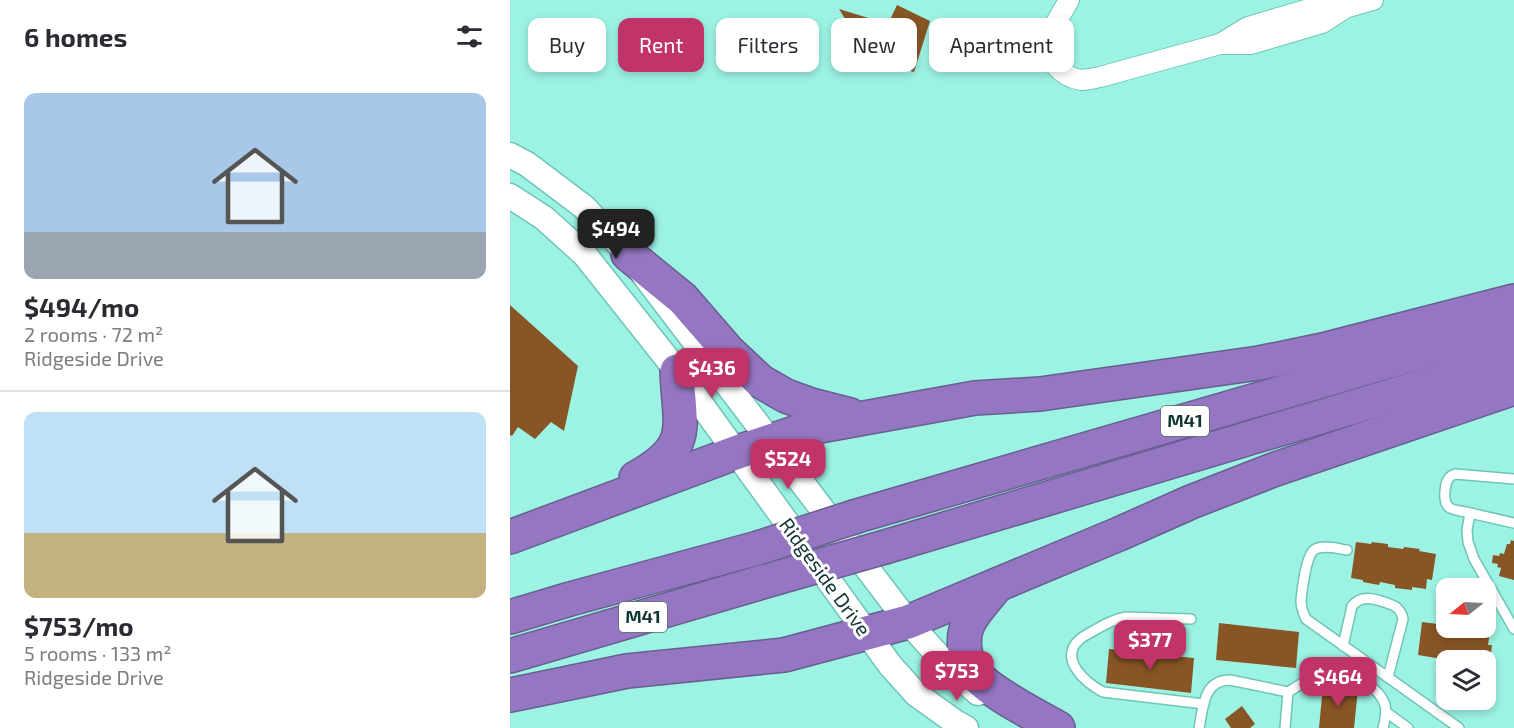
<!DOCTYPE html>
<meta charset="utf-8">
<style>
:root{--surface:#fff;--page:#f7f7f7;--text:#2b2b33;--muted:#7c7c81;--line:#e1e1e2;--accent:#c03469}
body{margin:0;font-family:"Exo 2",sans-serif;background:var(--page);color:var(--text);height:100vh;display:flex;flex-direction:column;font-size:22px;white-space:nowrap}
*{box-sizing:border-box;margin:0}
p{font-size:20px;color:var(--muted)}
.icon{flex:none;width:33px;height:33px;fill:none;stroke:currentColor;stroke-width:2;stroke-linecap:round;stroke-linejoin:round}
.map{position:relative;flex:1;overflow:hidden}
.panel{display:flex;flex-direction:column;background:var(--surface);width:510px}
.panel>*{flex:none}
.banner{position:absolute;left:18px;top:18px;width:570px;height:54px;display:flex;gap:12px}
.needle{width:39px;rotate:252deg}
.tools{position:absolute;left:926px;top:578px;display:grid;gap:12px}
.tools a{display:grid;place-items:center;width:60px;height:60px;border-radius:12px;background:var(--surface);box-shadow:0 3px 9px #0003;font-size:30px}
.price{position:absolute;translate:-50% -51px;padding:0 14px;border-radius:12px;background:var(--accent);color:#fff;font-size:20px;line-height:39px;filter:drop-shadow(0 2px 3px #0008)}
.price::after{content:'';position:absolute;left:50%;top:36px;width:18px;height:14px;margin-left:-9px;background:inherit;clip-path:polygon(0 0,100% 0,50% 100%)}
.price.on{background:#222;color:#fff}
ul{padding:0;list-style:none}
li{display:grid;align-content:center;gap:12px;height:318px;padding:0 24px}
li+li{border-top:2px solid var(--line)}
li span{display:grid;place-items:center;height:186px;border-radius:12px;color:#555}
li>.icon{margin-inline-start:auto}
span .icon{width:108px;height:108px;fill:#fffc;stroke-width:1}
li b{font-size:26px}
h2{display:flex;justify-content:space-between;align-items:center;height:72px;padding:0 24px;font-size:26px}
.pill{padding:0 21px;border-radius:12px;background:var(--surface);box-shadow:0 3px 9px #0003;font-size:21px;line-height:54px}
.pill.on{background:var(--accent);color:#fff}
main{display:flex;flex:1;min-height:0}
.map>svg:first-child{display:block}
.building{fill:#885625}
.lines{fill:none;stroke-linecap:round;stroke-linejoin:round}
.service-casing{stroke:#6ec5b7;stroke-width:12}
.minor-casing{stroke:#6ec5b7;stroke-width:22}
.tertiary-casing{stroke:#6ec5b7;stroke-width:27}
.motorway-casing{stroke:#67608f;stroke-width:36}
.service{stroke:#fff;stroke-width:9}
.minor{stroke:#fff;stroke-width:20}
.tertiary{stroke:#fff;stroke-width:24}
.motorway{stroke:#9576c2;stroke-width:33}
.motorway-bridge-casing{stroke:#67608f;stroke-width:36;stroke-linecap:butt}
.motorway-bridge{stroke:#9576c2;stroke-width:33}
.labels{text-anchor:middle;stroke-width:6;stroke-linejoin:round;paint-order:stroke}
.shield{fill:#fff;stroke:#58726f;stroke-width:1.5}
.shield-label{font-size:18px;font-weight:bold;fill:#113631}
.street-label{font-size:20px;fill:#113631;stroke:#fff}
</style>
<main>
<section class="panel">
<h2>6 homes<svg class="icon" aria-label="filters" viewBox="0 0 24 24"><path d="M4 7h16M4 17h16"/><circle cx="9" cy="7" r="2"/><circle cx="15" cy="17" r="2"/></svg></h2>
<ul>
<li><span style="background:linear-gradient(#a9c7e8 75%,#9aa5b1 0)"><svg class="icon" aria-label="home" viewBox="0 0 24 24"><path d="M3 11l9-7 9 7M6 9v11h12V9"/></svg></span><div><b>$494/mo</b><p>2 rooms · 72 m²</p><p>Ridgeside Drive</p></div></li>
<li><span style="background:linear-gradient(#bfe0f5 65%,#c2b280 0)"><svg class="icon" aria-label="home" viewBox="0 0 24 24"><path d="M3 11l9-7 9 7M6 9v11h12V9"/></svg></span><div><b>$753/mo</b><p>5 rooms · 133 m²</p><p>Ridgeside Drive</p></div></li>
</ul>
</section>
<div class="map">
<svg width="1004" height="728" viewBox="0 0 1004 728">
<rect width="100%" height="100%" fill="#9cf3e4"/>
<!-- building -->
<g class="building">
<path d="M387,5L420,21L404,72L360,60L329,9L378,24Z"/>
<path d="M0,305L68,366L54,431L41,422L25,439L8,427L2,436L0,435Z"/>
<path d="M1001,540L1004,541V580L989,576L991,568L987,567L988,564L982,563L983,555L989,556L990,553L994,554L997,544H1000Z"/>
<path d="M846,542L861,544L862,542L878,544V547L893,549L894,547L910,549L909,551L926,554L922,580L917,579L916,589L902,587V590L885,588V585L870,582L869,585L853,582V580L841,578Z"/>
<path d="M912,622L936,625V627H968V629L980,631L978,645H982L980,663L975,662V660H936V699H965L964,706L927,702L932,659L908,655Z"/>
<path d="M709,623L789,632L786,668L706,660Z"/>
<path d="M599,649L684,658L681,693L596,683Z"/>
<path d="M813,686L848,689L844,728H809Z"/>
<path d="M732,706L745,724L740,728H721L715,719Z"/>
</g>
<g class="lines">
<defs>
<g id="service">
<path d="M1004,479L945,474C944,475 942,475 941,476C934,481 932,503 940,508C945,511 954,511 960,513L957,530L958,542L964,559L1004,629"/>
<path d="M960,513L1004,523"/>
<path d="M837,550C828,549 813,544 804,550C796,556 792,590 791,600C791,607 793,613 796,619L949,728"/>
<path d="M681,619L616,617C604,619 595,624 585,630C580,633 573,636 569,640C548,659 576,683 593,692L694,704"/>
<path d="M833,646L842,606C852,594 865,599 877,603C879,604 885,606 886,607C890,610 892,614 893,619L878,677"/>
<path d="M876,712L898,728"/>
<path d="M689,728C693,708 693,680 720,680L778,692C790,685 810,670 824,669C839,667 871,690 875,705C877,712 875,721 873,728"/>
<path d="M775,728L778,692"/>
</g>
<g id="minor">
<path d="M559,0C552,13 543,25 539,39C533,58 552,77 571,80C577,80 584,78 590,77L710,44L738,27L806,7L835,8"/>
<path d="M710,44H741L812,23L835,8L863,0"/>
</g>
<g id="tertiary">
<path d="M0,155L17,164L74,207L118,254L398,622L435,663L468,693"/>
<path d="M0,196L34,218L75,255L167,371L380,665L406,694L445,722L456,728"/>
</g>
<g id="motorway">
<path d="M118,254L173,299L219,352L250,381L276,396L301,405L340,415"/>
<path d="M126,478C184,446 169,427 167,371"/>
<path d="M347,516L870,364L1004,327"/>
<path d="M0,537L225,453L299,428L465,398L530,394L749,363L813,350L1004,301"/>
<path d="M375,547L1004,359"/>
<path d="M487,585C478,597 466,609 459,622C451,637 454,658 463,671C476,691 526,715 548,728"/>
<path d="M0,617L60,599L248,548"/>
<path d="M0,656L266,578"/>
<path d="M0,695L117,671L274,655L398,622L609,534L681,502L763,470L1004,388"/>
</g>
</defs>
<!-- service casing -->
<use href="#service" class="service-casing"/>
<!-- minor casing -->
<use href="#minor" class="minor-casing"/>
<!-- tertiary casing -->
<use href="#tertiary" class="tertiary-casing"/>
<!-- motorway casing -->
<use href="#motorway" class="motorway-casing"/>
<!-- service -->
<use href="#service" class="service"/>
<!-- minor -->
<use href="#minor" class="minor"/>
<!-- tertiary -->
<use href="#tertiary" class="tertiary"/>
<!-- motorway -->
<use href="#motorway" class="motorway"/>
<defs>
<g id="motorway-bridge">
<path d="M248,548L347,516"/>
<path d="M266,578L375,547"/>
</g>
</defs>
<!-- motorway-bridge casing -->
<use href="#motorway-bridge" class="motorway-bridge-casing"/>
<!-- motorway-bridge -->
<use href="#motorway-bridge" class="motorway-bridge"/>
</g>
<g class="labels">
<!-- shield labels -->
<g class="shield">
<rect x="651" y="406" width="48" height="30" rx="4.5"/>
<rect x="109" y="602" width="48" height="30" rx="4.5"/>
</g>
<g class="shield-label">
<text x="675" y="427">M41</text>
<text x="133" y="623">M41</text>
</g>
<!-- street labels -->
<g class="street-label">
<text transform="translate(315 577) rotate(54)" y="7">Ridgeside Drive</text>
</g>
</g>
</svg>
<div class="tools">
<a><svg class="needle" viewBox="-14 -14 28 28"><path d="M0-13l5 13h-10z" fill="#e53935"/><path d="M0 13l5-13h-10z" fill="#7c7c81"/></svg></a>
<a><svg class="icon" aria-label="layers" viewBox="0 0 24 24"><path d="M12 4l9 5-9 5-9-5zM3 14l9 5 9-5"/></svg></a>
</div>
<b class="price on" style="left:106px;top:260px">$494</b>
<b class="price" style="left:202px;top:399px">$436</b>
<b class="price" style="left:278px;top:490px">$524</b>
<b class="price" style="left:640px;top:671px">$377</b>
<b class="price" style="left:447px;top:702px">$753</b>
<b class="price" style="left:828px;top:708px">$464</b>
<div class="banner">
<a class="pill">Buy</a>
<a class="pill on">Rent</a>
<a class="pill">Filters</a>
<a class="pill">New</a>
<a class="pill">Apartment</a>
</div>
</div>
</main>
